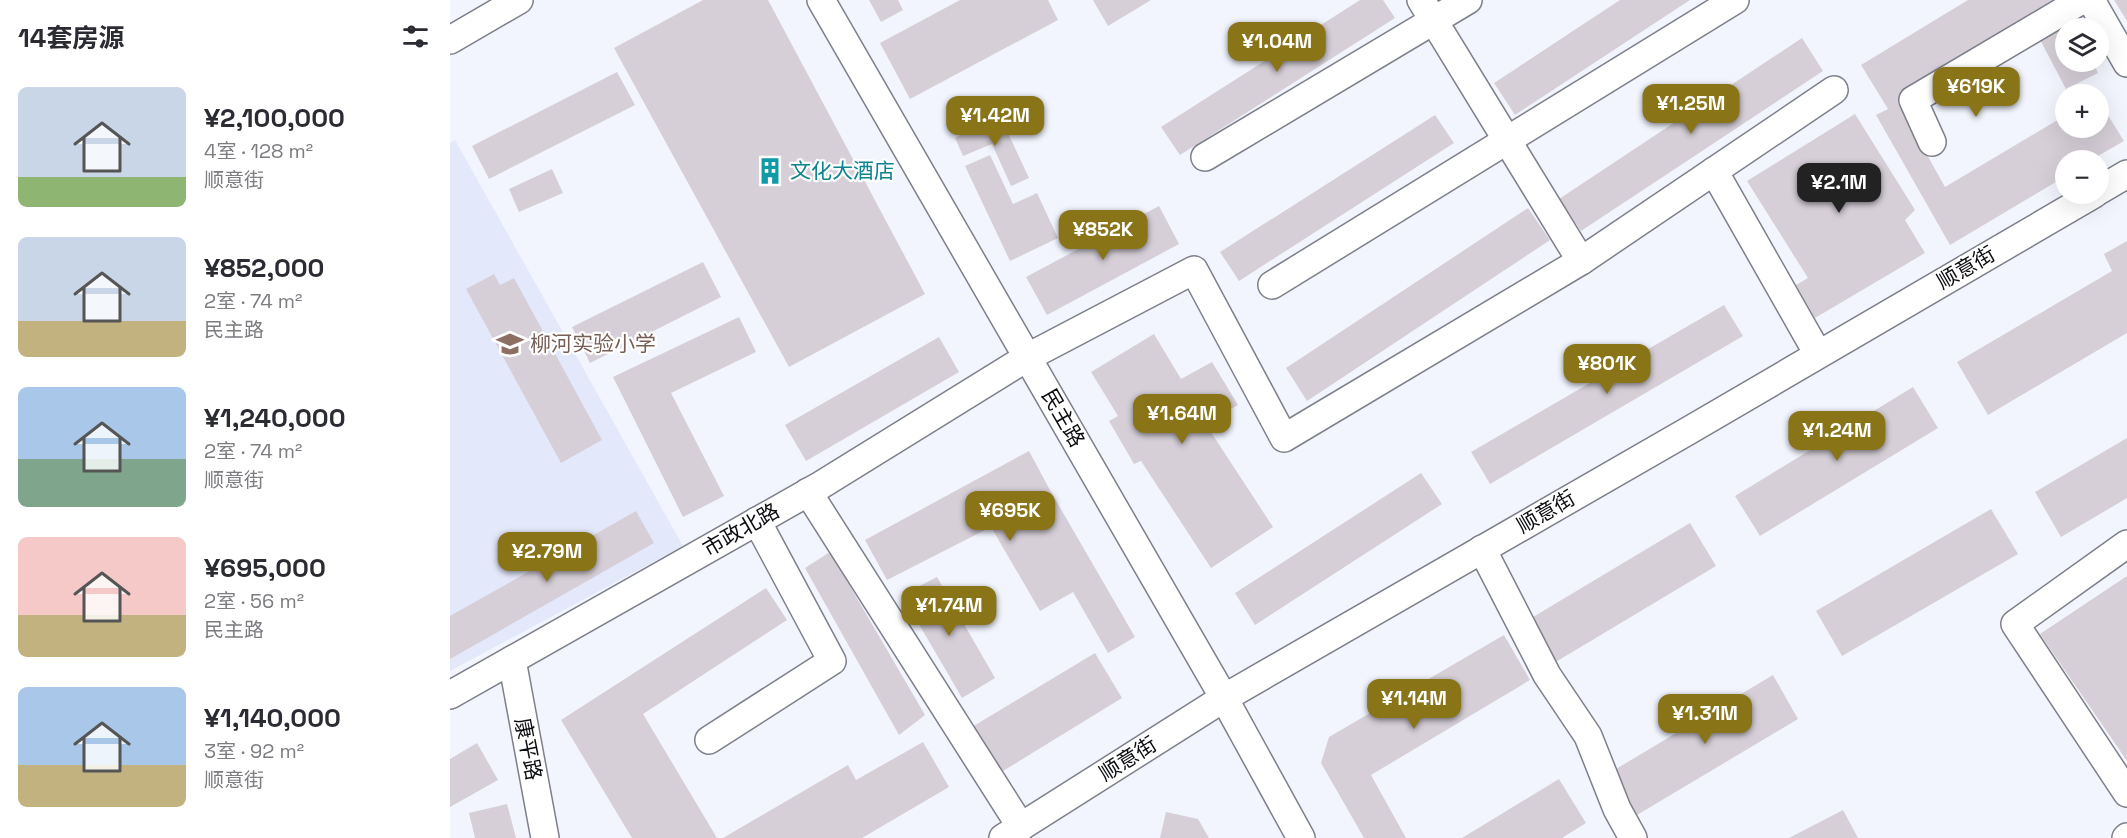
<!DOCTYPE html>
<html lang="zh">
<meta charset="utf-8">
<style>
:root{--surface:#fff;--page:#f2f2f3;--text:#2b2b33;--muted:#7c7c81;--accent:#897418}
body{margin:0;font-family:"Space Grotesk","Noto Sans SC",sans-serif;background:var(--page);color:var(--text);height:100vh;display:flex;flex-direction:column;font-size:22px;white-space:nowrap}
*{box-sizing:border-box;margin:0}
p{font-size:20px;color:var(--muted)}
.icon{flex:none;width:33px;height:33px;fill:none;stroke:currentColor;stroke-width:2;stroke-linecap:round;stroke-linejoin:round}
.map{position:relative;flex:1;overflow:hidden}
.side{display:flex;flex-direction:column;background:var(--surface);width:450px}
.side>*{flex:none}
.buttons{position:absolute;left:1605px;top:18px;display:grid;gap:12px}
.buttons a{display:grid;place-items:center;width:54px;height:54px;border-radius:50%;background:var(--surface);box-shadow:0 6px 24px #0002;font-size:30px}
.price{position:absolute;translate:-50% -51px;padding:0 14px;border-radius:12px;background:var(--accent);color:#fff;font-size:20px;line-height:39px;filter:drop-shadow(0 2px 3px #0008)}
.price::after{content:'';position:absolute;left:50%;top:36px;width:18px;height:14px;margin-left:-9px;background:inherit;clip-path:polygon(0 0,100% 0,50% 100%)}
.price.active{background:#222;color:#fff}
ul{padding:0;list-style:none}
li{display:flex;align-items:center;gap:18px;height:150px;padding:0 18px}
li span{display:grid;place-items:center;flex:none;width:168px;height:120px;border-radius:9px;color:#555}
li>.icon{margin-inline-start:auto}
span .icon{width:72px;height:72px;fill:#fffc;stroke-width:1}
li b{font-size:26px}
h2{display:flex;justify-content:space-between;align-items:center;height:72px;padding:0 18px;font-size:26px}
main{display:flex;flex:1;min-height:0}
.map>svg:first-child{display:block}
.built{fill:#e4e8fb}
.building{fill:#d6cfd8}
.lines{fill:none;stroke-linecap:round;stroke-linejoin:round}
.minor-casing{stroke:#7d7f8a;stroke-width:30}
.minor{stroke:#fff;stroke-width:27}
.labels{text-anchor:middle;stroke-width:4.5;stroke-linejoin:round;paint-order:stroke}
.culture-label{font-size:21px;fill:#0d838f;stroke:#fff;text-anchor:start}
.street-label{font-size:21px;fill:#0c0d10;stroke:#fff}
.education-label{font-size:21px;fill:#785e54;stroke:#fff;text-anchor:start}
</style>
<main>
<section class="side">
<h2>14套房源<svg class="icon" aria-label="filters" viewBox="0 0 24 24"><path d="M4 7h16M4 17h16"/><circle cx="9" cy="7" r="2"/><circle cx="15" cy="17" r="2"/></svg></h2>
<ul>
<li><span style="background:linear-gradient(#c9d6e8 75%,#8fb573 0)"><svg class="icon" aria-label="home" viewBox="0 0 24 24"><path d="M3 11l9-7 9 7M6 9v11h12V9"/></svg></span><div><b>¥2,100,000</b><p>4室 · 128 m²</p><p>顺意街</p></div></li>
<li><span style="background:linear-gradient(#c9d6e8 70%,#c2b280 0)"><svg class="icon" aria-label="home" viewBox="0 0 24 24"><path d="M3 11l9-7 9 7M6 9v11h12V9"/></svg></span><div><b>¥852,000</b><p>2室 · 74 m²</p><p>民主路</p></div></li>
<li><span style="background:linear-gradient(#a9c7e8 60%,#7fa58c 0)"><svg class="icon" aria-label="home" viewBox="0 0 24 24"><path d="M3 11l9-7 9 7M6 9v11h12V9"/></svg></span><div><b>¥1,240,000</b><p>2室 · 74 m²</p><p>顺意街</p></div></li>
<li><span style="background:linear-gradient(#f6c9c9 65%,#c2b280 0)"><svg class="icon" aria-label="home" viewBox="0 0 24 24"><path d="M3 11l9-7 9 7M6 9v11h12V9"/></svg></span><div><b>¥695,000</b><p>2室 · 56 m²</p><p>民主路</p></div></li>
<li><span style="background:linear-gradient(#a9c7e8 65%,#c2b280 0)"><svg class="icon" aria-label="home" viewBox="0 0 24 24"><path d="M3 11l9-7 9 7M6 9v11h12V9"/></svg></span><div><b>¥1,140,000</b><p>3室 · 92 m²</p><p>顺意街</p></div></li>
</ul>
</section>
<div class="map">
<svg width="1677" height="838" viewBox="0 0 1677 838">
<rect width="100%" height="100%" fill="#f2f5fe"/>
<!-- built -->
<path class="built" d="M5,140L233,546L0,671V143Z"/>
<!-- building -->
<g class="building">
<path d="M253,0H318L475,294L339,367L164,48Z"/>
<path d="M419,0H448L453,10L431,22Z"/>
<path d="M510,0H598L608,20L460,99L430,43Z"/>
<path d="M643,0H701L658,26Z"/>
<path d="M910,0H933L945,18L730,155L711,127Z"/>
<path d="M1170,0H1240L1065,115L1044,83Z"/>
<path d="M1518,0H1604L1608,6L1448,103L1495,187L1616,115V128H1648V99L1674,141L1641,160H1616V176L1500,245L1426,115L1438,109L1411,65Z"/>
<path d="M1664,0H1677V21Z"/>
<path d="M1619,15L1626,28H1616V62H1643L1648,73L1616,89L1586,32Z"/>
<path d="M1352,38L1373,71L1131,231L1109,199Z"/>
<path d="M167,72L185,105L39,179L22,146Z"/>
<path d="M549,114L579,178L561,186L542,144L513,156L505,138Z"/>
<path d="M1405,114L1465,210L1455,220L1475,253L1365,318L1346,285L1358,278L1297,181Z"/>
<path d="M985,115L1004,143L789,281L770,252Z"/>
<path d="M540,155L563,204L587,193L608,238L560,261L515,166Z"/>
<path d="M102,169L113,193L69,212L59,189Z"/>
<path d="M709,206L729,244L597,315L576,277Z"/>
<path d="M1078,208L1100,240L857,401L836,368Z"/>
<path d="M1677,241V333L1538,415L1507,362L1662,271L1654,254Z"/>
<path d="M253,262L271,297L140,363L122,327Z"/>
<path d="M44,274L50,285L64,278L152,440L111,463L16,289Z"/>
<path d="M1274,305L1293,336L1040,484L1021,452Z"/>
<path d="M289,317L306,352L221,393L274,496L233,517L163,377Z"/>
<path d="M704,334L731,379L762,362L788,405L755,423L823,527L761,568L691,461L684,464L659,421L668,416L641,372Z"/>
<path d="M489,337L509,372L356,461L335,425Z"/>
<path d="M1463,387L1488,428L1310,536L1285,496Z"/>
<path d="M1677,438V498L1611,537L1585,492Z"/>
<path d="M579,451L601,492L685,637L658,653L623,592L590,611L541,527L437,580L415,540Z"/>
<path d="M971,473L992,504L805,625L785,593Z"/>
<path d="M1541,509L1568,554L1392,656L1366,611Z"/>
<path d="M186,511L204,543L0,659V616Z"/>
<path d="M1240,523L1266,566L1104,663L1078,620Z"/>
<path d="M380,552L475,715L449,735L355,568Z"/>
<path d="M1677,576V761L1590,634Z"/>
<path d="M487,577L545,678L512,698L452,595Z"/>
<path d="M316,588L337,620L193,714L267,838H182L111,720Z"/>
<path d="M1054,635L1080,680L921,775L956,838H914L871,763L879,737Z"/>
<path d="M645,653L672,698L545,776L517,730Z"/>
<path d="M1323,675L1348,719L1187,815L1161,772Z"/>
<path d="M473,742L499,787L412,838H273L398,765L406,780Z"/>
<path d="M27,743L48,780L0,807V759Z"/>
<path d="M1109,779L1136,823L1112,838H1012Z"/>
<path d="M57,804L66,838H25L19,813Z"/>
<path d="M1393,810L1408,838H1339Z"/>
<path d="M716,812L748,819L759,838H710Z"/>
</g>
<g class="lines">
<defs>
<g id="minor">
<path d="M371,0L774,698L851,838"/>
<path d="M971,0L1131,261"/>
<path d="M1641,0L1677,63"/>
<path d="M0,40L69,0"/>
<path d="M1482,142L1463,100L1632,0"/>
<path d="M755,157L1018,0"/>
<path d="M1264,171L1368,354"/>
<path d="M1648,191L1677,174"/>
<path d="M822,285L1285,0"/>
<path d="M358,492L571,827"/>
<path d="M1677,544L1565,624L1677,793"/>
<path d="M1032,549L1097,675L1138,736L1167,809L1183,838"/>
<path d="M62,660L95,838"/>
<path d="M0,695L371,485L578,357L744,270L834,438L1131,261L1384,90"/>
<path d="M259,740L382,661L307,521"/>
<path d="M553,838L774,698L1238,431L1644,194"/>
<path d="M1676,838L1677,837"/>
</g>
</defs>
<!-- minor casing -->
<use href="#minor" class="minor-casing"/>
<!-- minor -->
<use href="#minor" class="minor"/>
</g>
<!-- icons -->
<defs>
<symbol id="building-bare" viewBox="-9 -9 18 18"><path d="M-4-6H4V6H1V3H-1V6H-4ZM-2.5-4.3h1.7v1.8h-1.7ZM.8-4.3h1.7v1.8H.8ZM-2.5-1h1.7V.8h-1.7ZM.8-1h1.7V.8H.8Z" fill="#0f9aa8" stroke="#fff" stroke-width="2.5" paint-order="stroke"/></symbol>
<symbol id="school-bare" viewBox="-9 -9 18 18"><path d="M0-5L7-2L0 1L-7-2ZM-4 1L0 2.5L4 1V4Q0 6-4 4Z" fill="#8d6e63" stroke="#fff" stroke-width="2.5" paint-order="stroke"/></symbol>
</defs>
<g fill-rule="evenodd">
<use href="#building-bare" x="301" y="152" width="38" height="38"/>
<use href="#school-bare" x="41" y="325" width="38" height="38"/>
</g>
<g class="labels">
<!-- culture labels -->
<g class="culture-label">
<text x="340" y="178">文化大酒店</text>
</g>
<!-- street labels -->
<g class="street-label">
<text transform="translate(1516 268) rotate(-30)" y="7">顺意街</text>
<text transform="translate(613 418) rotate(60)" y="7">民主路</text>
<text transform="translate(1096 512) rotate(-30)" y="7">顺意街</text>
<text transform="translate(291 530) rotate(-30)" y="7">市政北路</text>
<text transform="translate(78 749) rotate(79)" y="7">康平路</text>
<text transform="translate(678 759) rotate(-32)" y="7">顺意街</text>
</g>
<!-- education labels -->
<g class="education-label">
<text x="80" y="351">柳河实验小学</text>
</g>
</g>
</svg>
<div class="buttons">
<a><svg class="icon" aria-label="layers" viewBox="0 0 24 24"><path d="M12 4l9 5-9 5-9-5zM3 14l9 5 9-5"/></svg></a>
<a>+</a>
<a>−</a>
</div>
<b class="price" style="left:827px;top:73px">¥1.04M</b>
<b class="price" style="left:1526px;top:118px">¥619K</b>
<b class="price" style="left:1241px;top:135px">¥1.25M</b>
<b class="price" style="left:545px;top:147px">¥1.42M</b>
<b class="price active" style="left:1389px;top:214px">¥2.1M</b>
<b class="price" style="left:653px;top:261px">¥852K</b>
<b class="price" style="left:1157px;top:395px">¥801K</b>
<b class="price" style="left:732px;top:445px">¥1.64M</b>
<b class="price" style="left:1387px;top:462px">¥1.24M</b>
<b class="price" style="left:560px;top:542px">¥695K</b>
<b class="price" style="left:97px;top:583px">¥2.79M</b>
<b class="price" style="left:499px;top:637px">¥1.74M</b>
<b class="price" style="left:964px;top:730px">¥1.14M</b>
<b class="price" style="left:1255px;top:745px">¥1.31M</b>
</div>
</main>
